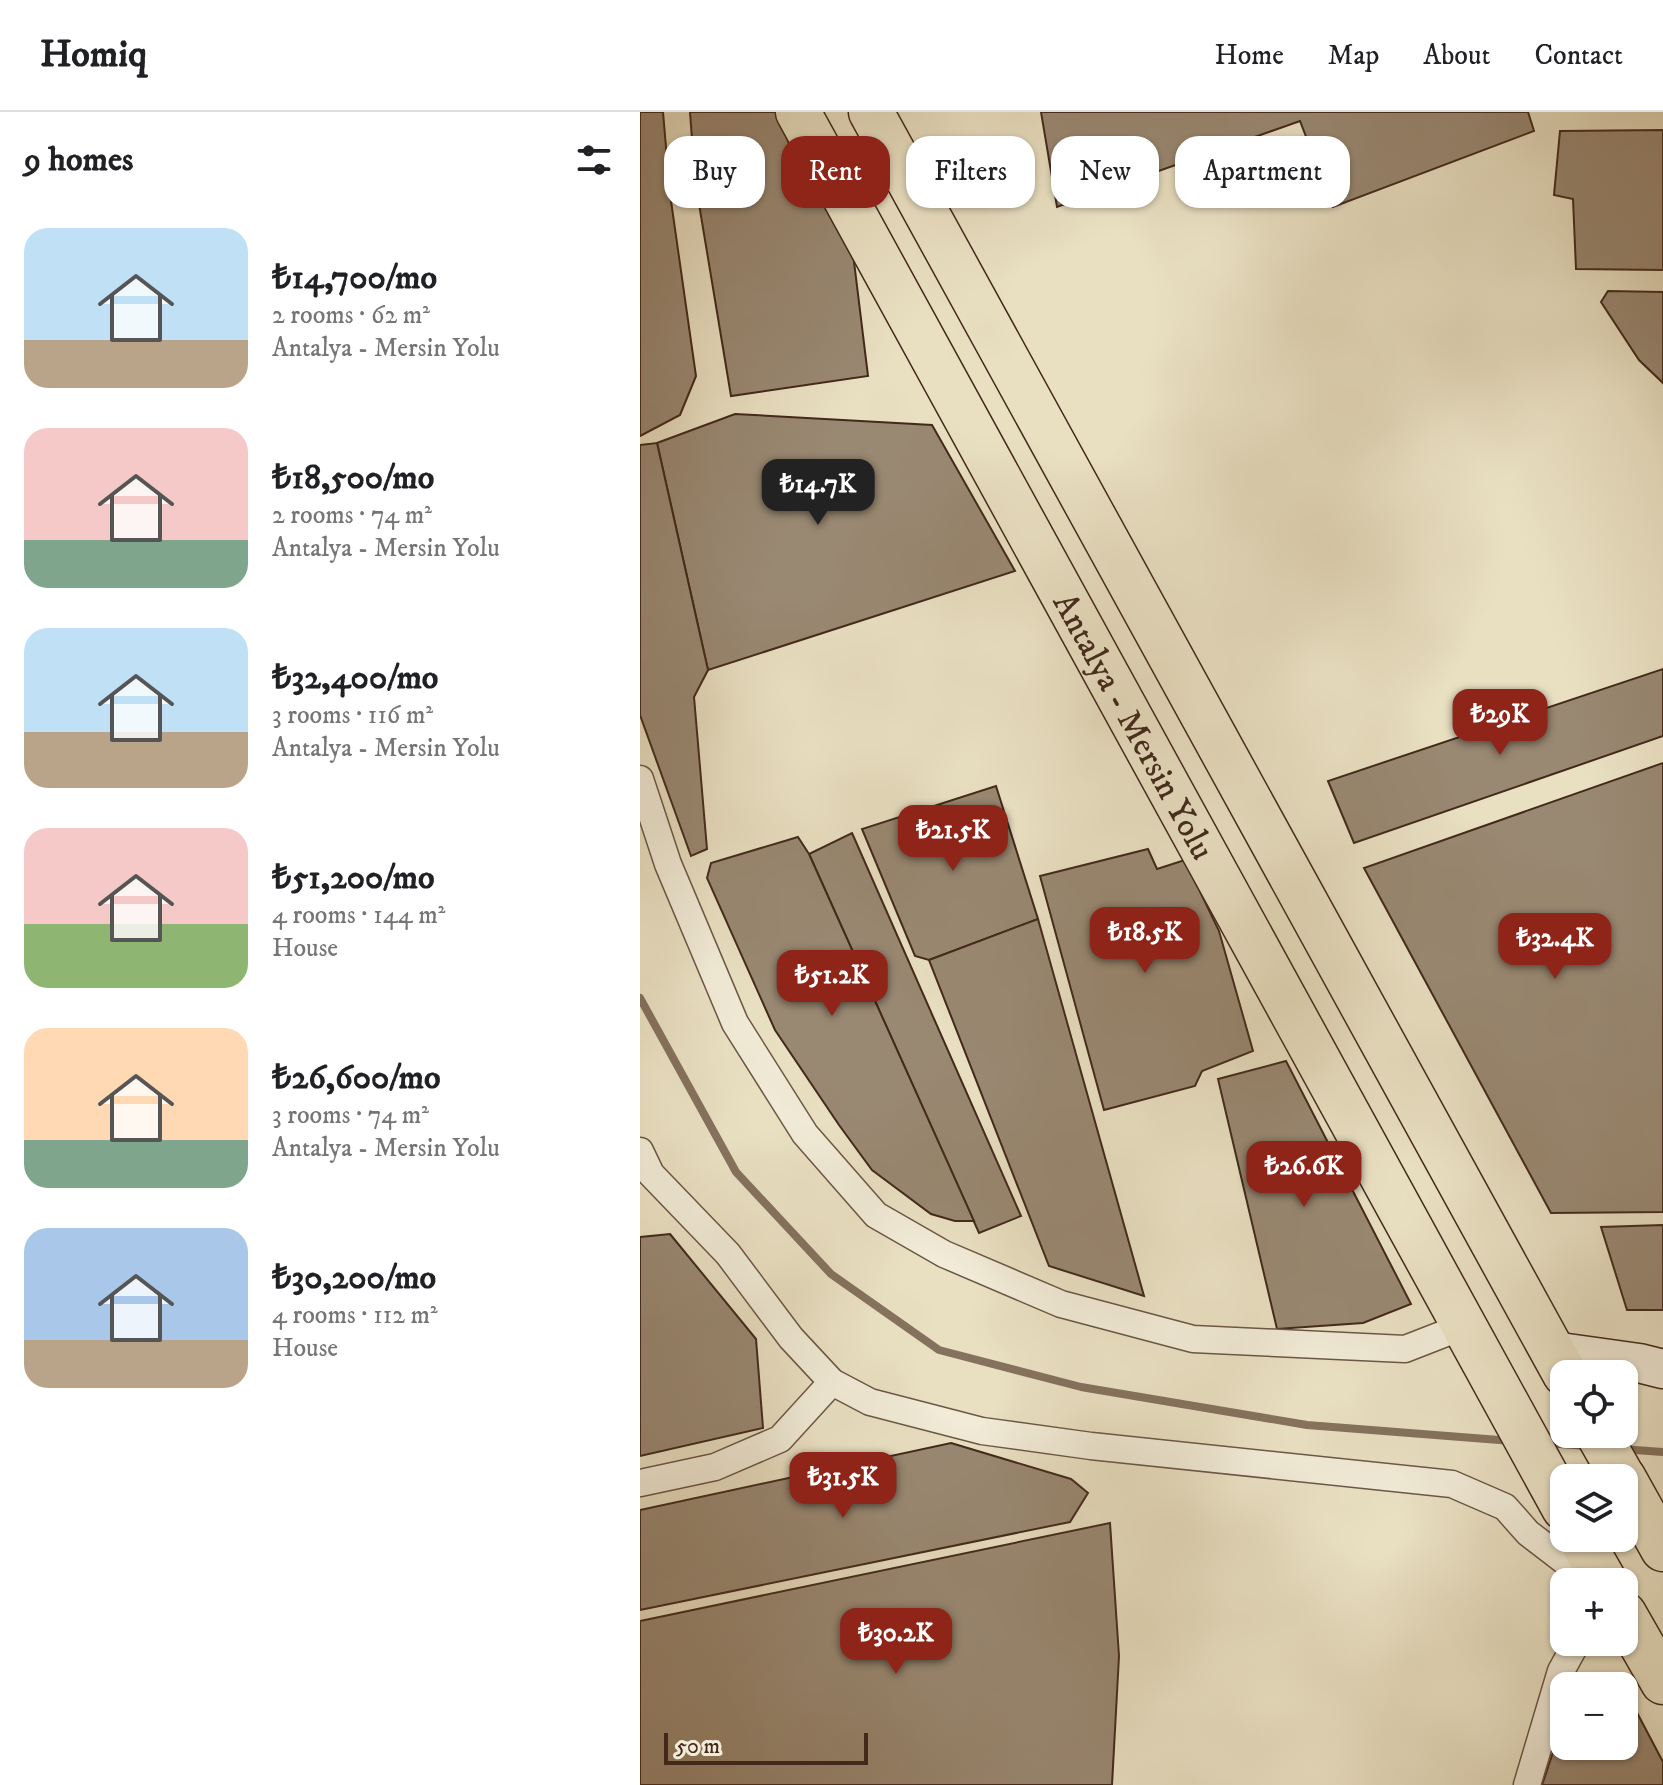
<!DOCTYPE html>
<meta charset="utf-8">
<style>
:root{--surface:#fff;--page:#f6f6f6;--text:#202124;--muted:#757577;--line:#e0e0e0;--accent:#8f2418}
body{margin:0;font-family:"IM FELL DW Pica",serif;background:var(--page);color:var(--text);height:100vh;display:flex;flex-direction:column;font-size:30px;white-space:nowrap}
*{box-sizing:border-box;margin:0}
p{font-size:26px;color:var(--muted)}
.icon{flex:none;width:44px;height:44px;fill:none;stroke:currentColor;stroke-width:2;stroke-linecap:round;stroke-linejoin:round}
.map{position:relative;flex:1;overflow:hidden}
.drawer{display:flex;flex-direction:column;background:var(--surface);width:640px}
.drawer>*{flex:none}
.top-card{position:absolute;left:24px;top:24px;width:760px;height:72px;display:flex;gap:16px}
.buttons{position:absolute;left:910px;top:1248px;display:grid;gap:16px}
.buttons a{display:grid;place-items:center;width:88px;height:88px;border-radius:16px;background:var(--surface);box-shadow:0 2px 6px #0004;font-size:40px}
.scale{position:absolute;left:24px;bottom:20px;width:204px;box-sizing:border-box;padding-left:8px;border:4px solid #43291c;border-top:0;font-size:22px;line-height:28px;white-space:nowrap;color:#43291c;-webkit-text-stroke:6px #f1ebd7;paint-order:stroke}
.price{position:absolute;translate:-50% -68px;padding:0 18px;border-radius:16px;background:var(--accent);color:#fff;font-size:26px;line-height:52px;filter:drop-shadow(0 2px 4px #0008)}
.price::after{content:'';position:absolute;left:50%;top:48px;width:24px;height:18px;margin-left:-12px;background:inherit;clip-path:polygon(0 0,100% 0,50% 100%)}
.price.active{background:#222;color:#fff}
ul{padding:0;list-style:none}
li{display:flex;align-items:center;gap:24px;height:200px;padding:0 24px}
li span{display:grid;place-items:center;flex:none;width:224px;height:160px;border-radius:24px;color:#555}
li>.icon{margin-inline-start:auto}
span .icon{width:96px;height:96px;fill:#fffc;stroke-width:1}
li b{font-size:34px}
h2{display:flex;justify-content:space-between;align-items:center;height:96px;padding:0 24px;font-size:34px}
.pill{padding:0 28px;border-radius:24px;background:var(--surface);box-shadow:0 2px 6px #0004;font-size:28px;line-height:72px}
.pill.active{background:var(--accent);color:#fff}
header{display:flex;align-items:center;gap:48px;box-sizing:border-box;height:112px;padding:0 40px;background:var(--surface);border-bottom:2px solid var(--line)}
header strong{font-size:38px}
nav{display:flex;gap:44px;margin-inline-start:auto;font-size:28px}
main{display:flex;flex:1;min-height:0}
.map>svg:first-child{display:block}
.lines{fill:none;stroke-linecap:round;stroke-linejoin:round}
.stream{stroke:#85725e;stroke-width:8}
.building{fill:#998872;stroke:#43291c;stroke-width:2}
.street-casing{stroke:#6c5746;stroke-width:29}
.secondary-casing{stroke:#43291c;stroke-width:41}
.highway-casing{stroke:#43291c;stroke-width:47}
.street{stroke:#f1ebd7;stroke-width:26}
.secondary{stroke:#f1ebd7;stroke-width:38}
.highway{stroke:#e9e0c2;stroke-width:44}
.labels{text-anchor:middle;stroke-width:6;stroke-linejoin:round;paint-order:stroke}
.street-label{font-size:34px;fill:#43291c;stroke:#f1ebd7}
</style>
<header>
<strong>Homiq</strong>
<nav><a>Home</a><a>Map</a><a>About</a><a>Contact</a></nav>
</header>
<main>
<section class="drawer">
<h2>9 homes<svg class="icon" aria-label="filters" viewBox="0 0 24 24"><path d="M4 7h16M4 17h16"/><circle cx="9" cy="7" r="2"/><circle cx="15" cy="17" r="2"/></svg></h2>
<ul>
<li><span style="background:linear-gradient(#bfe0f5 70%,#b9a48a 0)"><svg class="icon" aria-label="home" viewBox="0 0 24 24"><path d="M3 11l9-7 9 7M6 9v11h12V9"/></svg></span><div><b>₺14,700/mo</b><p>2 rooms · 62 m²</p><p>Antalya - Mersin Yolu</p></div></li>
<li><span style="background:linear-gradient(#f6c9c9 70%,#7fa58c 0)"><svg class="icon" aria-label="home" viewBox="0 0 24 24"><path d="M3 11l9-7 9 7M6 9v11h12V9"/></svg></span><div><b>₺18,500/mo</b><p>2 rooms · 74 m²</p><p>Antalya - Mersin Yolu</p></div></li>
<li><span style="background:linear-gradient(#bfe0f5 65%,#b9a48a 0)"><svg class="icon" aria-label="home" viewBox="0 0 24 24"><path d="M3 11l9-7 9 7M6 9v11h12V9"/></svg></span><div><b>₺32,400/mo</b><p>3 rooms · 116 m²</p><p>Antalya - Mersin Yolu</p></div></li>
<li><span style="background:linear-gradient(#f6c9c9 60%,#8fb573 0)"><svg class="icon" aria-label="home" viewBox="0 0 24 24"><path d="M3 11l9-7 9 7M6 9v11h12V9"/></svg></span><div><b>₺51,200/mo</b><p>4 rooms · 144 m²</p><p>House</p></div></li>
<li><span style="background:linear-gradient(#ffd9b3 70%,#7fa58c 0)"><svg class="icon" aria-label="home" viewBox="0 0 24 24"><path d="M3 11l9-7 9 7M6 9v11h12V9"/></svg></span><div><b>₺26,600/mo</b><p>3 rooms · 74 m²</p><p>Antalya - Mersin Yolu</p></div></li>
<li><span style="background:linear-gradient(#a9c7e8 70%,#b9a48a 0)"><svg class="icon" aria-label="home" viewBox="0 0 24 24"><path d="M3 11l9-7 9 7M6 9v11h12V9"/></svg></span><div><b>₺30,200/mo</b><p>4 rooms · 112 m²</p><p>House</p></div></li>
</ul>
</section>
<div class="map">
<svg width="1023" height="1673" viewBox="0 0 1023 1673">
<rect width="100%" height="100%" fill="#e9e0c2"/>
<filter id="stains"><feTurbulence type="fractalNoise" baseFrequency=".0025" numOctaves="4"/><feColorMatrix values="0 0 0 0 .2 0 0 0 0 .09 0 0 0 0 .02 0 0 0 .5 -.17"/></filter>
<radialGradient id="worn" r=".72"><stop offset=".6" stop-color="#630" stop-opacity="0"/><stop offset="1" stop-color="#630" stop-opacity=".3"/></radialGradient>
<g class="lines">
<!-- stream -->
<g class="stream">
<path d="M0,886L96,1060L191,1162L299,1238L441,1275L667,1313L872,1329"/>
<path d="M905,1331L948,1334"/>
<path d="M981,1337L1023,1340"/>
</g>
</g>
<!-- building -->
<g class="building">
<path d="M0,0H23L30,82L56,264L40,303L0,324Z"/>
<path d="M50,0H136L150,34H164L211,125L228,264L91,284L55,68Z"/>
<path d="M401,0H888L894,19L693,95L660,9L417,95Z"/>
<path d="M1023,18V158L936,157L933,87L914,83L920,19Z"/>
<path d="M968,179L1023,180V271L999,248L961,190Z"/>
<path d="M95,302L292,313L375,459L68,558L17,331Z"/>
<path d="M17,331L68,558L54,585L67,737L51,744L0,603V333Z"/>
<path d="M1023,557V624L714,731L688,669Z"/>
<path d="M1023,651V1100L911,1101L724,756Z"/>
<path d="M356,674L398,807L289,848L275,844L222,717Z"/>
<path d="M212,721L381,1104L339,1121L169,742Z"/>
<path d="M158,725L169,742L334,1109H315L291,1102L232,1058L199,1013L135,918L67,766L71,751Z"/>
<path d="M508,737L517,757L545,748L579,819L613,939L562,959L555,974L464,998L400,764Z"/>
<path d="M398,807L504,1184L409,1154L289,848Z"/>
<path d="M646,949L771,1192L723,1211L637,1217L578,967Z"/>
<path d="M1023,1113V1198H987L961,1115Z"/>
<path d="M30,1122L116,1227L123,1316L0,1344V1125Z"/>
<path d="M311,1331L431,1367L448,1381L430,1410L0,1498V1398Z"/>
<path d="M470,1411L479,1544L472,1673H0V1509Z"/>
<path d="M984,1576L1023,1650V1673H902L924,1608V1634H984Z"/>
</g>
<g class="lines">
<defs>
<g id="street">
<path d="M0,667L28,752L95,911L165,1022L236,1103L304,1142L421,1192L553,1227L765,1237L824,1214"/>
<path d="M0,1039L11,1062L88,1142L151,1226L192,1270L230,1290L342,1319L451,1334L812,1372L865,1395L888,1421L931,1454L961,1470"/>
<path d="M0,1371L75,1355L140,1327L192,1270"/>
<path d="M887,1673L921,1559L937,1530"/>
</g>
<path id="secondary" d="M913,1239L999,1251L1023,1257"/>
<g id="highway">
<path id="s1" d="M158,0L924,1396"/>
<path d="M231,0L925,1262"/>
<path d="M958,1322L983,1366"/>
<path d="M984,1367L1023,1437"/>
<path d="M940,1426L965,1470"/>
<path d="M984,1502L1023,1570"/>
</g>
</defs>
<!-- street casing -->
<use href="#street" class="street-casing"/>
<!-- secondary casing -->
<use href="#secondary" class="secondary-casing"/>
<!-- highway casing -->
<use href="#highway" class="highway-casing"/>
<!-- street -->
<use href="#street" class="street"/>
<!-- secondary -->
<use href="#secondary" class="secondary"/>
<!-- highway -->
<use href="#highway" class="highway"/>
</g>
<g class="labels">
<!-- street labels -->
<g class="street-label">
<text dy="12" stroke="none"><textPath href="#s1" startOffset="700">Antalya - Mersin Yolu</textPath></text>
</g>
</g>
<rect width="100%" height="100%" filter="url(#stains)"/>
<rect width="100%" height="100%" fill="url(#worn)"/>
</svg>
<div class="buttons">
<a><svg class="icon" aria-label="locate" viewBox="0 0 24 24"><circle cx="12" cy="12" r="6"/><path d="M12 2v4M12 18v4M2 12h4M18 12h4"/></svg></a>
<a><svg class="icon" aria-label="layers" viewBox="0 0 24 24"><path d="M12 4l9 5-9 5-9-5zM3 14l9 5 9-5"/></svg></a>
<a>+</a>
<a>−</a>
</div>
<div class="scale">50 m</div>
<b class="price active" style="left:178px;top:415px">₺14.7K</b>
<b class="price" style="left:860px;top:645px">₺29K</b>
<b class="price" style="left:313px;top:761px">₺21.5K</b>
<b class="price" style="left:505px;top:863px">₺18.5K</b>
<b class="price" style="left:915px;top:869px">₺32.4K</b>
<b class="price" style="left:192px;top:906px">₺51.2K</b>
<b class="price" style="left:664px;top:1097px">₺26.6K</b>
<b class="price" style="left:203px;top:1408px">₺31.5K</b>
<b class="price" style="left:256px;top:1564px">₺30.2K</b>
<div class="top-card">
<a class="pill">Buy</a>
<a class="pill active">Rent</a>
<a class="pill">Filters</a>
<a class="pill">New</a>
<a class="pill">Apartment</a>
</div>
</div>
</main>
